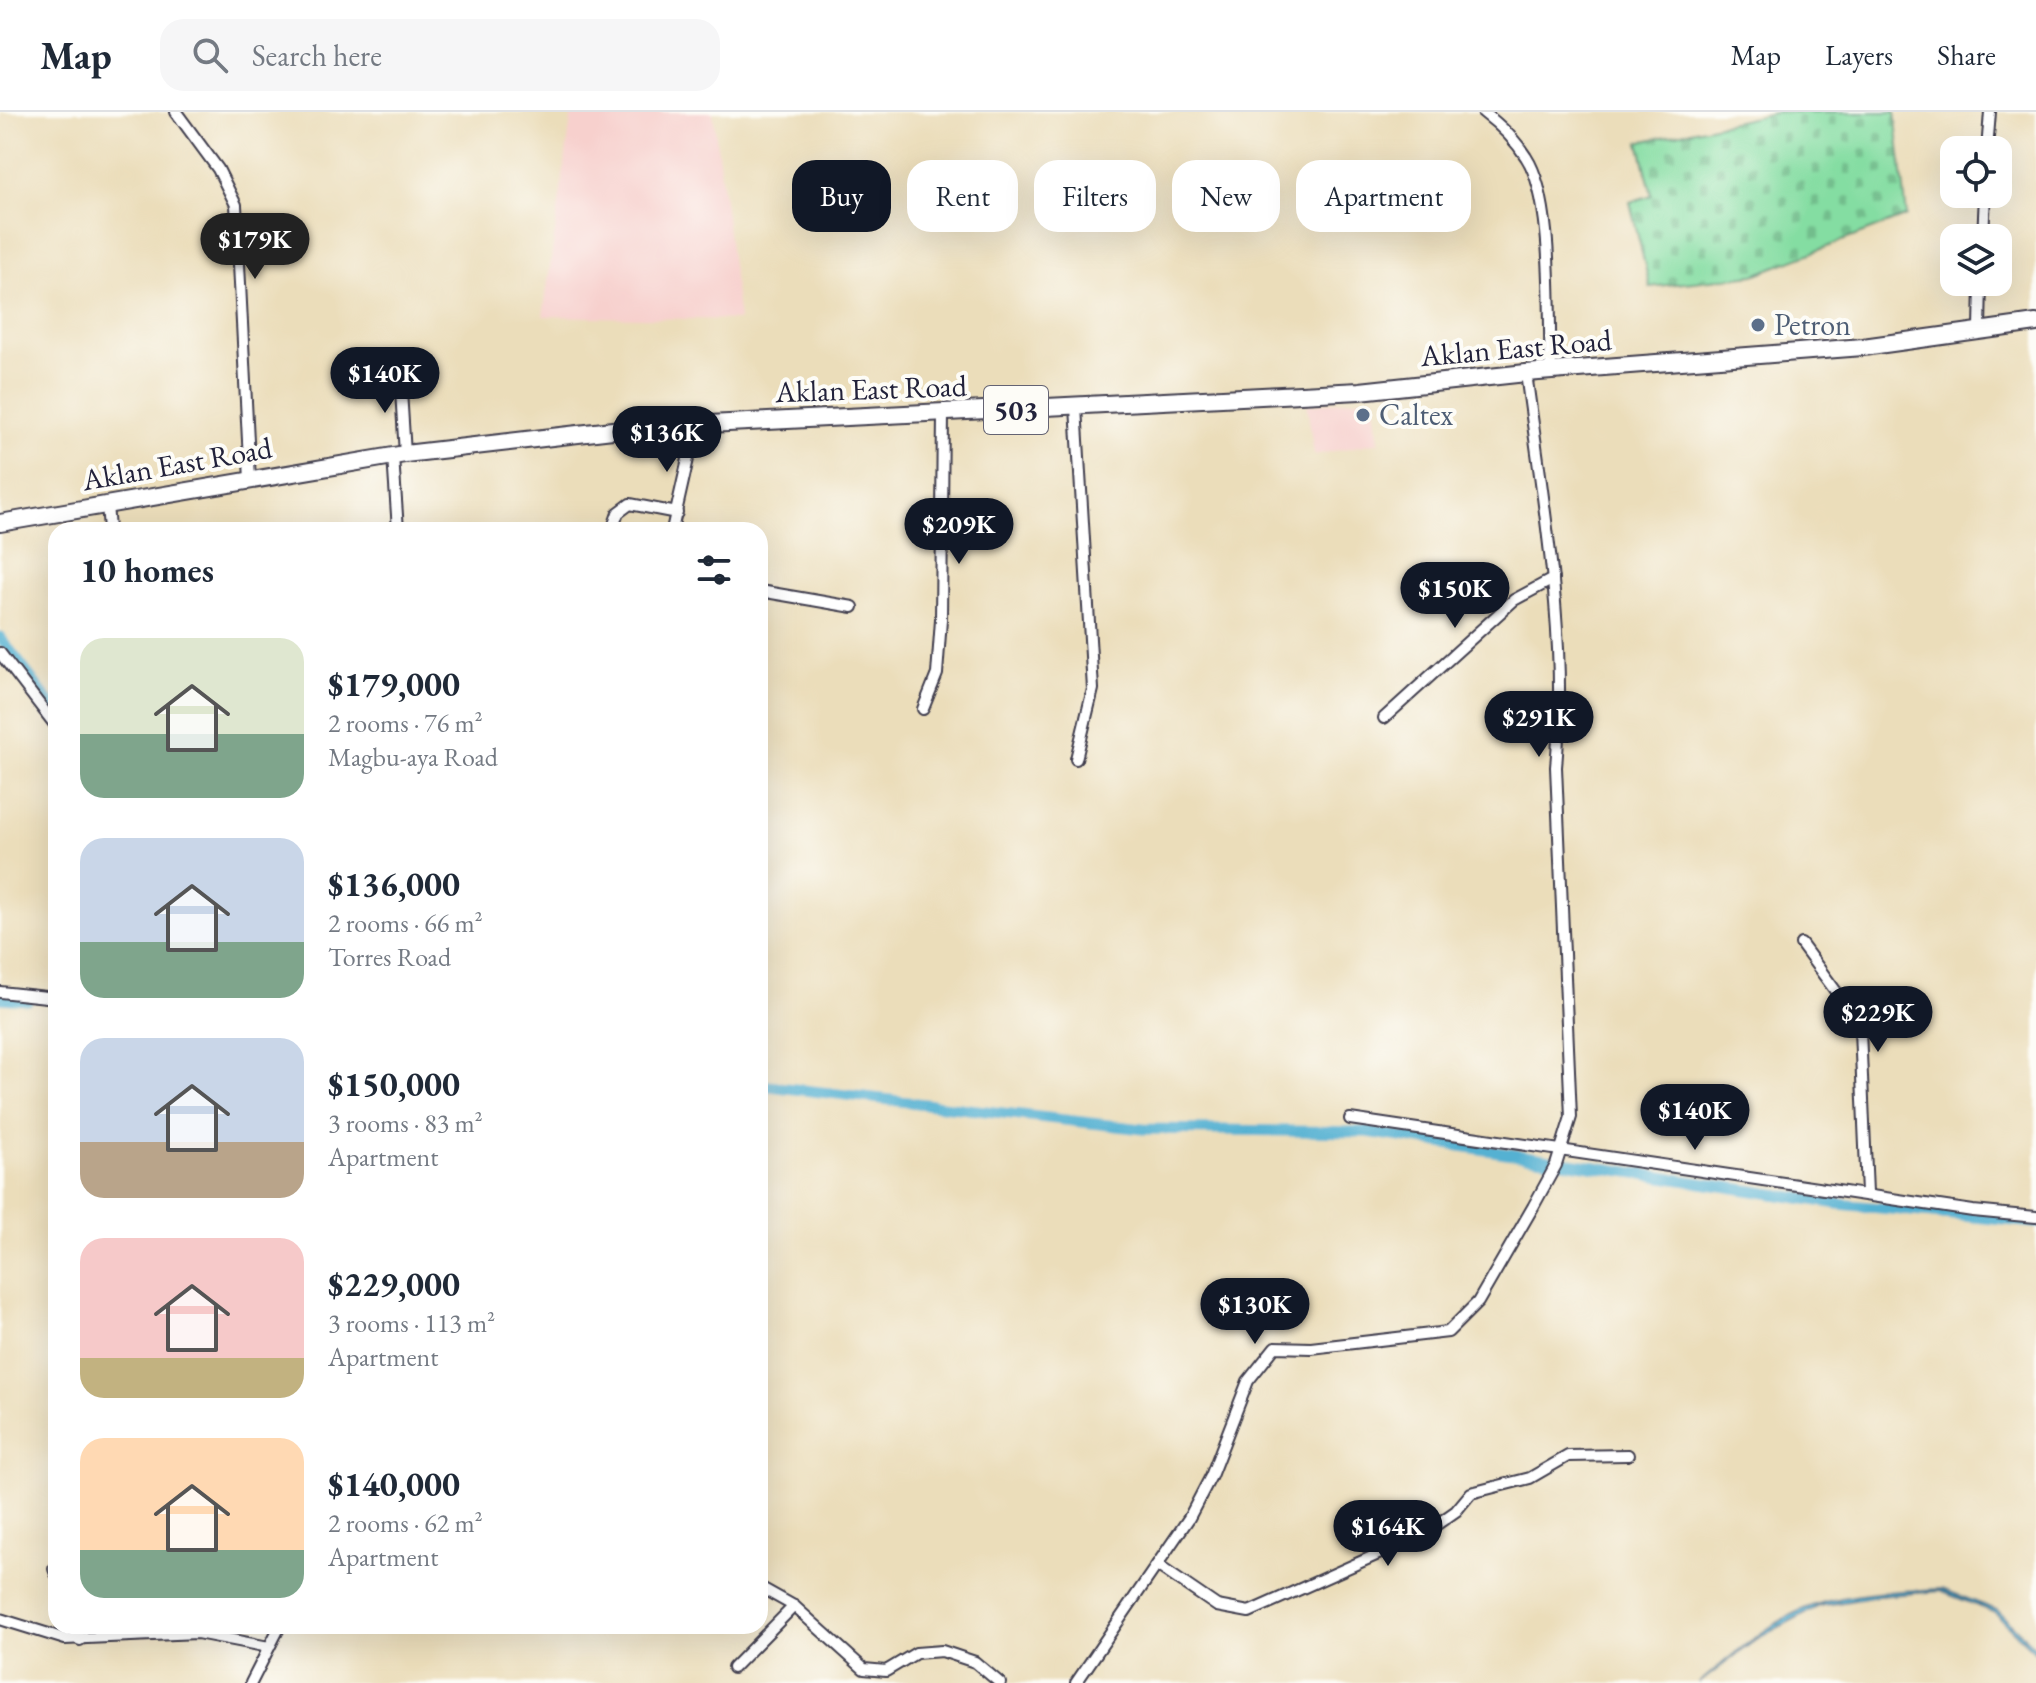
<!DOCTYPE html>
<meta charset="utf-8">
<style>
:root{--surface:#fff;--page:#f6f6f7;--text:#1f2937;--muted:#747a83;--line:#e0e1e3;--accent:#111827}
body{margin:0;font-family:"EB Garamond",serif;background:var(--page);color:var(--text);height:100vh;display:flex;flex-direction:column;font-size:30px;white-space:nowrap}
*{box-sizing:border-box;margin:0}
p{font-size:26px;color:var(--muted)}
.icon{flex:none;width:44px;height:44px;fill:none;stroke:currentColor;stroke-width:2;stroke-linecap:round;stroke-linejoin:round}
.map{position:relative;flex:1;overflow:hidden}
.drawer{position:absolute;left:48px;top:410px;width:720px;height:1112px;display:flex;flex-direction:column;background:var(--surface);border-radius:24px;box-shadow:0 8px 32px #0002}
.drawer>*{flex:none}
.top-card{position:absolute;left:792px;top:48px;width:760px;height:72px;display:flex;gap:16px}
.tools{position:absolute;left:1940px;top:24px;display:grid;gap:16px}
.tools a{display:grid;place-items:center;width:72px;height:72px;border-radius:16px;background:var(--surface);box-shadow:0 8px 32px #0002;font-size:40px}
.price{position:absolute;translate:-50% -68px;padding:0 18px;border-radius:28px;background:var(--accent);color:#fff;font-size:26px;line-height:52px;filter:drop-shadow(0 2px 4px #0008)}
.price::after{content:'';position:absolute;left:50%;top:48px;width:24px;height:18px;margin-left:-12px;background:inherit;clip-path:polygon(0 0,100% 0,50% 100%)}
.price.on{background:#222;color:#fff}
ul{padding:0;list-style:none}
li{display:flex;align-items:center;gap:24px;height:200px;padding:0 32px}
li span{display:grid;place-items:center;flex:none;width:224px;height:160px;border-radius:24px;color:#555}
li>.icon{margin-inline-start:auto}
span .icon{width:96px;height:96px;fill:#fffc;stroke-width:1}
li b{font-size:34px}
h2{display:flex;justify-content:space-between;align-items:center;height:96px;padding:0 32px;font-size:34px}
.pill{padding:0 28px;border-radius:24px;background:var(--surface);box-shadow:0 8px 32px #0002;font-size:28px;line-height:72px}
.pill.on{background:var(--accent);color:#fff}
header{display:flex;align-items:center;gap:48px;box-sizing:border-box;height:112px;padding:0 40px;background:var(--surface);border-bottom:2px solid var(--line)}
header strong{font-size:38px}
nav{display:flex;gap:44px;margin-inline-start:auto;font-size:28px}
.search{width:560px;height:72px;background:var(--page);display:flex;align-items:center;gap:20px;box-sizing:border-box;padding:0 28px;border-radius:24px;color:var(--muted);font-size:30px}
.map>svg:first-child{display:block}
.built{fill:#f7d0cd}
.cemetery{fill:url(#cemetery-stones);stroke:#53806e;stroke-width:2}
.water{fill:url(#water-waves);stroke:#3b6a86;stroke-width:2}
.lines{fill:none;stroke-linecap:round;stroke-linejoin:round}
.canal{stroke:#54b1d2;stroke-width:11}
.street-casing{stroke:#403e4e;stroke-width:14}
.primary-casing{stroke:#403e4e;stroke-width:20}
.street{stroke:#fff;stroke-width:10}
.primary{stroke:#fff;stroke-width:16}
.service-dot{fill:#5c6f8a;stroke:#fdfcf7;stroke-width:3}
.labels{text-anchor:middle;stroke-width:8;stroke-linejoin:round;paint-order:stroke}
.shield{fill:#fdfcf7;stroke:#646373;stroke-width:2}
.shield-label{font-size:28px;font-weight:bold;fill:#22223b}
.service-label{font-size:30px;fill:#4e5e75;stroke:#fdfcf7;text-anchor:start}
.street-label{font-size:30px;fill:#22223b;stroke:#fdfcf7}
</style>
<header>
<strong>Map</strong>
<div class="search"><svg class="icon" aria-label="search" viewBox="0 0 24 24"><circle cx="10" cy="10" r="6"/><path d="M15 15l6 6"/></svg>Search here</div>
<nav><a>Map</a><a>Layers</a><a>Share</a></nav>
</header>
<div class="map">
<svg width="2036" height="1571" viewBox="0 0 2036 1571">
<defs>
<pattern id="cemetery-stones" width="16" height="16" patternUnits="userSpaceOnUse" patternTransform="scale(2)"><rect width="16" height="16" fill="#84dda2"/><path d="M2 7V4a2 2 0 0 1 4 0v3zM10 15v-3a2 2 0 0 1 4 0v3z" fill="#72bd8c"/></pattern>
<pattern id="water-waves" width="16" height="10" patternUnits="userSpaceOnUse" patternTransform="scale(2)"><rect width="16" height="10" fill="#54b1d2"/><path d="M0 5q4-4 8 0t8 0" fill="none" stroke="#4590ac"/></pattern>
</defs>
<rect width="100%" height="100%" fill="#fdfcf7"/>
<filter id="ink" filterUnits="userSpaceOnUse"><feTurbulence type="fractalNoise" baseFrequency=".0125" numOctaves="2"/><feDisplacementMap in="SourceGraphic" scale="16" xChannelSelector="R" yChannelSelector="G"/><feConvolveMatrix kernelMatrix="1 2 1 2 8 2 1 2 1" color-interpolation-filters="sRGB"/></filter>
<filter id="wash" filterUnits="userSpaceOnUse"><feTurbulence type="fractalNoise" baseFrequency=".006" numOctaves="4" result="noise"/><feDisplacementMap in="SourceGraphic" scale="32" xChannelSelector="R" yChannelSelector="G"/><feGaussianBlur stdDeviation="1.8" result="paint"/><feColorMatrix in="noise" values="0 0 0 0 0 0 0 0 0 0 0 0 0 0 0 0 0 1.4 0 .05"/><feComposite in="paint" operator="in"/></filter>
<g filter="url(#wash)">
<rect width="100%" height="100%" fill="#ebddba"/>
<!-- built -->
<g class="built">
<path d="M572,0H713L739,208L543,204Z"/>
<path d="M1374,285L1379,330L1314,343L1307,293Z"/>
</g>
<!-- cemetery -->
<path class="cemetery" d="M1779,0H1895L1907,104L1754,163L1650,175L1630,90L1652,83L1639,30Z"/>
<!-- water -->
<path class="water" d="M1942,1477L1997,1498L2036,1536V1541L1994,1500L1940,1479L1878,1484L1819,1494L1758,1526L1699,1571C1733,1543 1776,1504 1818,1492C1858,1480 1901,1479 1942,1477Z"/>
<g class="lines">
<!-- canal -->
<g class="canal">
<path d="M0,525L56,599"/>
<path d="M0,886L28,888"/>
<path d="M760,973L1143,1017L1368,1020L1839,1092L2036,1111"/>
</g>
</g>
</g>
<g filter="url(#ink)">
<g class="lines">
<defs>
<g id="street">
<path d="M176,0L218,57L236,93L250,368"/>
<path d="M1483,0C1500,13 1515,27 1526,45C1555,89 1548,205 1551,259"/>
<path d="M1987,38L1990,0"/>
<path d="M1983,126L1985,82"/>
<path d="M1980,217L1981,170"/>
<path d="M400,263L405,342"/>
<path d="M393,344L398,418"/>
<path d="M107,392L109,418"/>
<path d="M612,418L618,401L630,392L677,401"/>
<path d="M672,418L688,347L690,312"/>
<path d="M760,479L853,495"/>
<path d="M0,541L56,614"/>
<path d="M923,597L937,562L941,508L943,302"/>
<path d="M1384,606L1514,488L1553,467"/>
<path d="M1076,647L1093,577L1076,295"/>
<path d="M1801,832L1854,904L1860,918L1867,1081"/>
<path d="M0,880L56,886"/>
<path d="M1350,1007L1973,1099L2036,1105"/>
<path d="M1157,1453L1217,1494L1249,1500L1423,1422L1456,1399L1471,1381L1530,1366L1568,1344L1628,1343"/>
<path d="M54,1457L56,1462"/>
<path d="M760,1475L794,1494L864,1557L886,1559L916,1541L942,1539L975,1550L1000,1571"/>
<path d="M0,1507L65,1527L197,1521L269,1535"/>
<path d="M75,1514L80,1528"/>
<path d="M733,1556L794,1494"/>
<path d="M251,1571L280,1514"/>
<path d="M1076,1571L1189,1406L1211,1364L1248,1269L1275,1235L1311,1236L1448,1220L1478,1190L1533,1095L1556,1053L1571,1005L1556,655C1568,524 1543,391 1526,261"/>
</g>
<path id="primary" d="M0,411L405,342L630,316L1360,279L1526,261L1863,235L2036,211"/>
</defs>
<!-- street casing -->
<use href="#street" class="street-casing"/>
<!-- primary casing -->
<use href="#primary" class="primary-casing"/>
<!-- street -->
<use href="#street" class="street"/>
<!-- primary -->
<use href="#primary" class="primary"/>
</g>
</g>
<!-- markers -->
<g class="service-dot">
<circle cx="1758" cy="213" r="8"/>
<circle cx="1363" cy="303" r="8"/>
</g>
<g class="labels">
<!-- shield labels -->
<rect class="shield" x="984" y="274" width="64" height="48" rx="6"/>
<g class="shield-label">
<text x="1016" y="308">503</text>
</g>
<!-- service labels -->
<g class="service-label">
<text x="1774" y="223">Petron</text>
<text x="1379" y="313">Caltex</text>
</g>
<!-- street labels -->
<g class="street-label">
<text transform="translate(1516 236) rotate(-5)" y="10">Aklan East Road</text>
<text transform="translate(871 277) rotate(-2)" y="10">Aklan East Road</text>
<text transform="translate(177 352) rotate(-10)" y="10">Aklan East Road</text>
</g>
</g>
</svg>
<div class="tools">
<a><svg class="icon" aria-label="locate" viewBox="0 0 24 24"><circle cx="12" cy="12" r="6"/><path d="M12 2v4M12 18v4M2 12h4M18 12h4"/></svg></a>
<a><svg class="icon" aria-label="layers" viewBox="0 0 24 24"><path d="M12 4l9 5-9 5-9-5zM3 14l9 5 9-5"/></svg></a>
</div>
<b class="price on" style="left:255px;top:169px">$179K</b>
<b class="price" style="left:385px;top:303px">$140K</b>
<b class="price" style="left:667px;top:362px">$136K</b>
<b class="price" style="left:959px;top:454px">$209K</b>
<b class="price" style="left:1455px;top:518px">$150K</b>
<b class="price" style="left:1539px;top:647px">$291K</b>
<b class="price" style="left:1878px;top:942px">$229K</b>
<b class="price" style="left:1695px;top:1040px">$140K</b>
<b class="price" style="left:1255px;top:1234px">$130K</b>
<b class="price" style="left:1388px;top:1456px">$164K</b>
<div class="top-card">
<a class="pill on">Buy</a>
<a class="pill">Rent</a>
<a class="pill">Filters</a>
<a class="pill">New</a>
<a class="pill">Apartment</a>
</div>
<section class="drawer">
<h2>10 homes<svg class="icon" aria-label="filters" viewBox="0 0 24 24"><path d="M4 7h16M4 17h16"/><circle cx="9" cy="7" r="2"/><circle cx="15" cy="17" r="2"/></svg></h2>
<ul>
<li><span style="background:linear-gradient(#dfe7d0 60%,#7fa58c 0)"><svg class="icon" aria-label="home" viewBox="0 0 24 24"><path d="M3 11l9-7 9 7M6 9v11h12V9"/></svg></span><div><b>$179,000</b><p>2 rooms · 76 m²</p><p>Magbu-aya Road</p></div></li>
<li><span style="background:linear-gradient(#c9d6e8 65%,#7fa58c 0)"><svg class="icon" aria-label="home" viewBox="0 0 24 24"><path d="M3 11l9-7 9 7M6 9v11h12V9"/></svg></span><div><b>$136,000</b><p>2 rooms · 66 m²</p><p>Torres Road</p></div></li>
<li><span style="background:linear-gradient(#c9d6e8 65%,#b9a48a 0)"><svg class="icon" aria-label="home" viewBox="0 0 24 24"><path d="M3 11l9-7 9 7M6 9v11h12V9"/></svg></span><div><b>$150,000</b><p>3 rooms · 83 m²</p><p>Apartment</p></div></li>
<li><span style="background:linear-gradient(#f6c9c9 75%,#c2b280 0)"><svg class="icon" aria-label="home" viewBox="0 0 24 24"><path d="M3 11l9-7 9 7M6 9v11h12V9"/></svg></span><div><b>$229,000</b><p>3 rooms · 113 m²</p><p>Apartment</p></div></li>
<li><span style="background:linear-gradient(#ffd9b3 70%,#7fa58c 0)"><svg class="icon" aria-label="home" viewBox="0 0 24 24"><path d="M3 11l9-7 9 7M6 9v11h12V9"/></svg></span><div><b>$140,000</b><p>2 rooms · 62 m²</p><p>Apartment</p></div></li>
</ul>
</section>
</div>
